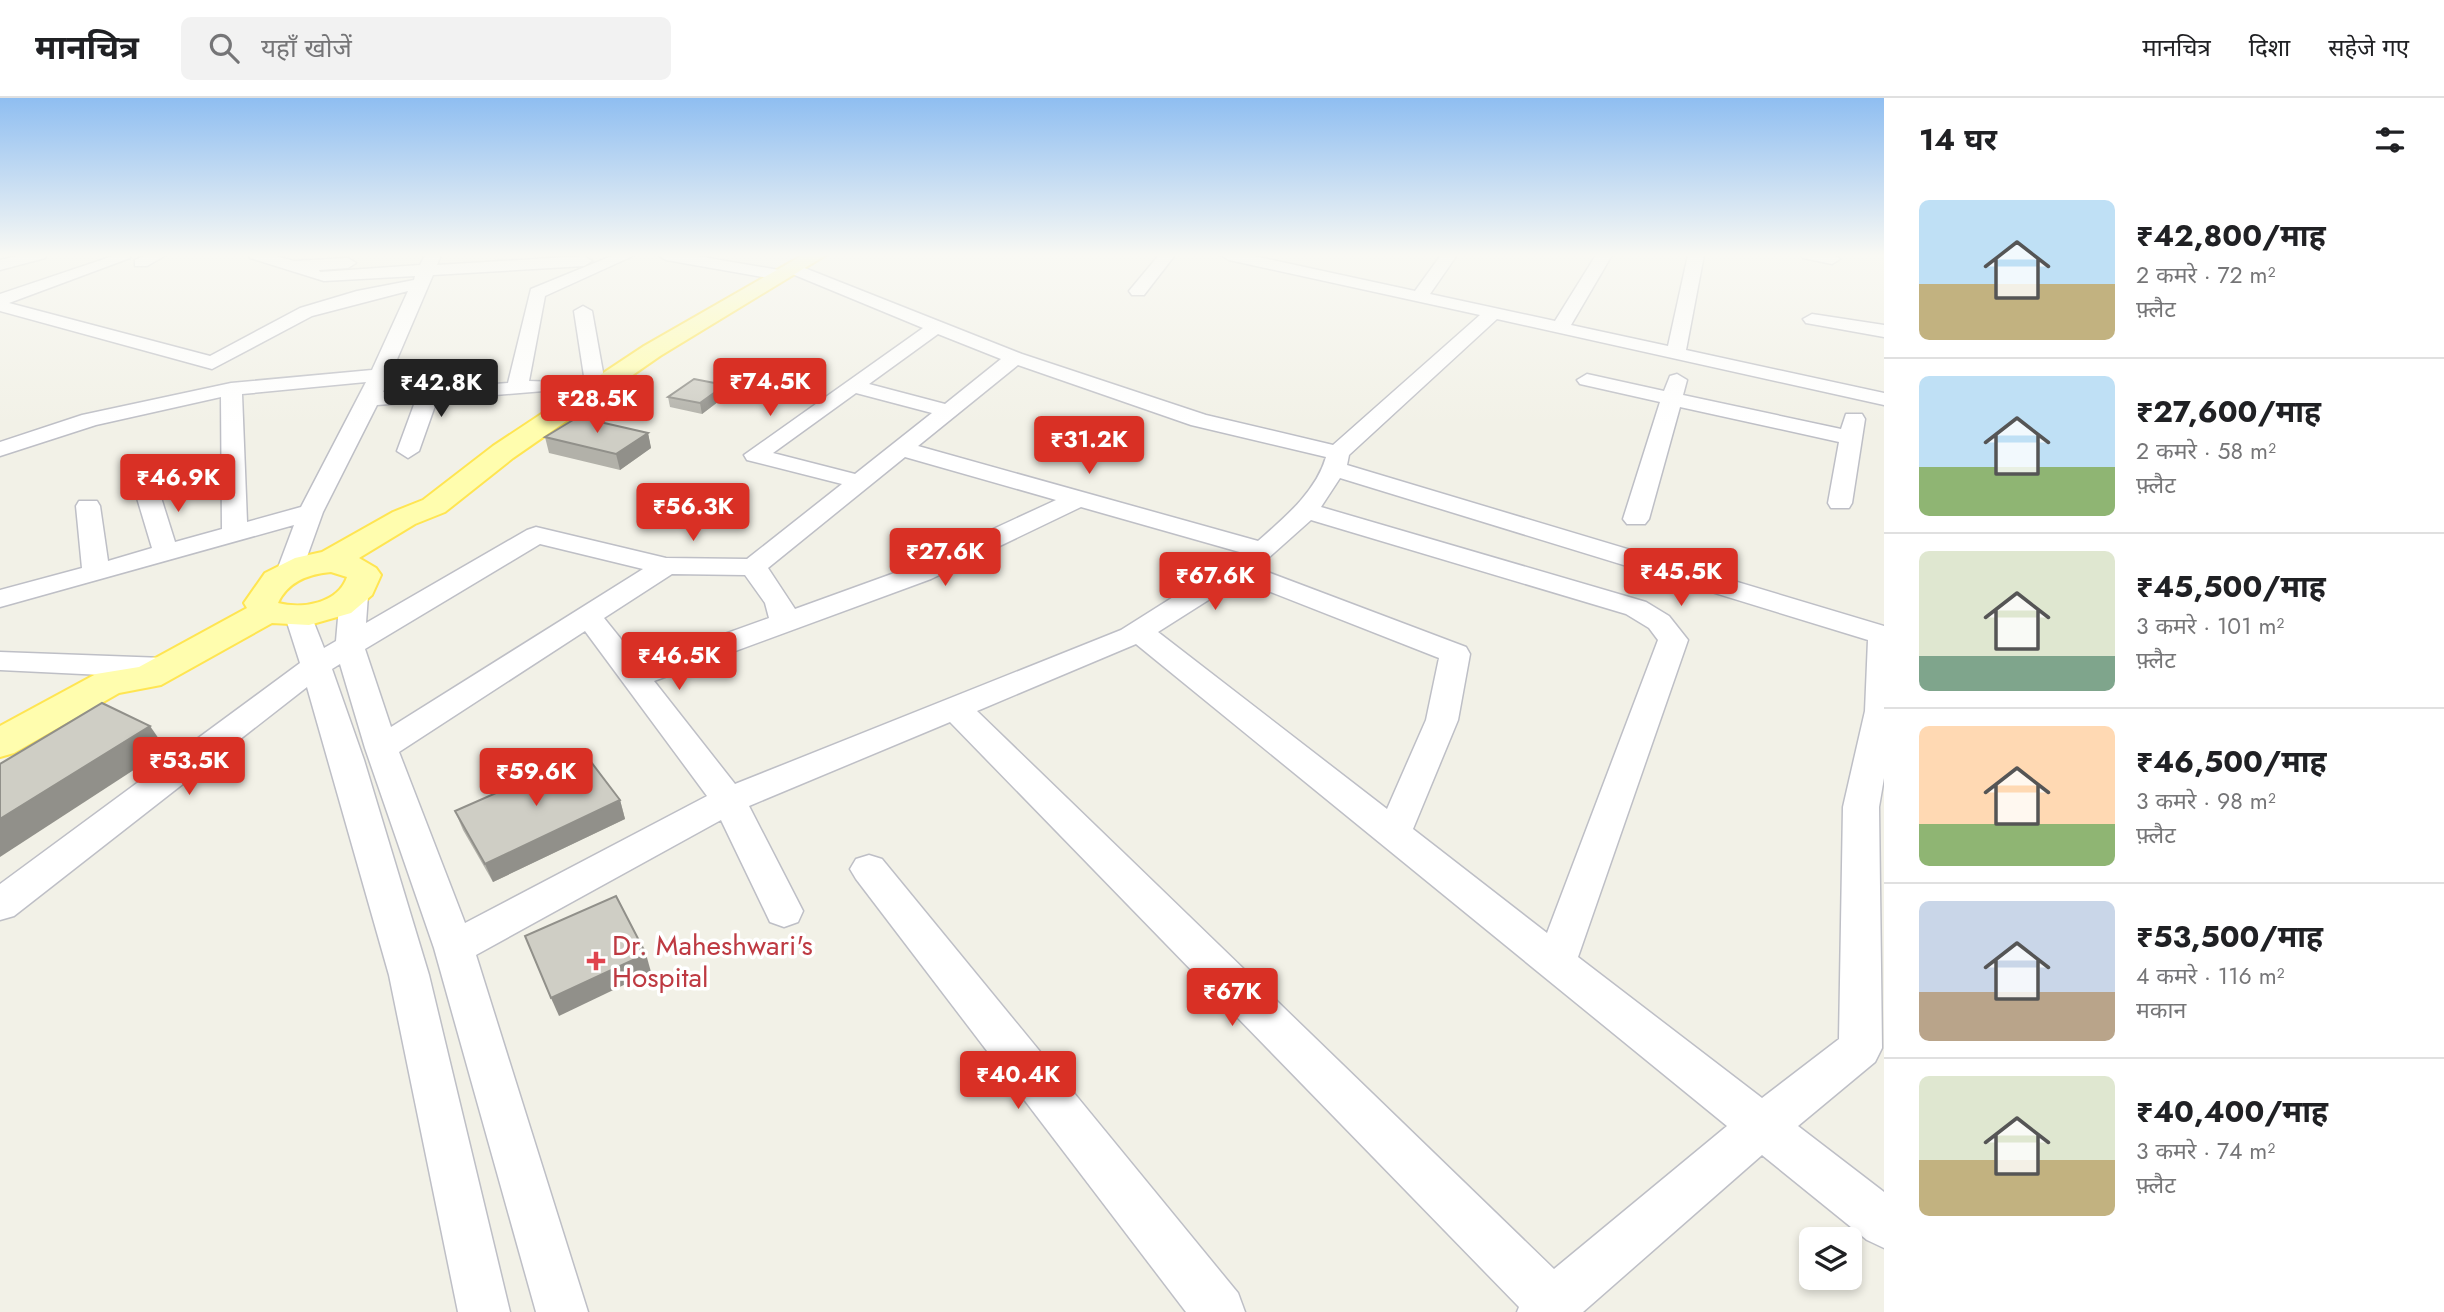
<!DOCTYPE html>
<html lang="hi">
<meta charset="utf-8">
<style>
:root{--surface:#fff;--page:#f2f2f2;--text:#202124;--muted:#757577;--line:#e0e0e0;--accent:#d93025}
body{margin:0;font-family:Jost,"Noto Sans Devanagari",sans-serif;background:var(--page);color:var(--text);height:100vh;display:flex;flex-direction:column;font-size:26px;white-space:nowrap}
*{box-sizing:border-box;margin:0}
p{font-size:23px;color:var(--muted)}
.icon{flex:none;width:38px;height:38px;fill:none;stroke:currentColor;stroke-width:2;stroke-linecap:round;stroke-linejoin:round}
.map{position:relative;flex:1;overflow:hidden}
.side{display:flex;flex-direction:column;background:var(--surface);width:560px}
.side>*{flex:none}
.buttons{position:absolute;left:1799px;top:1129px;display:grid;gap:14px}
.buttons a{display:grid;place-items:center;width:63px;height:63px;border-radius:10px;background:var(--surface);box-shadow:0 4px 10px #0003;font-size:35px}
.price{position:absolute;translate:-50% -60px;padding:0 16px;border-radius:7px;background:var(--accent);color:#fff;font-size:23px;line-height:46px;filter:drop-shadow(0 2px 4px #0008)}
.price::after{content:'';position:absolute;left:50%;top:42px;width:21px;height:16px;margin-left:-10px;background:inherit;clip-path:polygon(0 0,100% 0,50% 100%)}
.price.on{background:#222;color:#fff}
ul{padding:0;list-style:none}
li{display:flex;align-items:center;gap:21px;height:175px;padding:0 35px}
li+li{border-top:2px solid var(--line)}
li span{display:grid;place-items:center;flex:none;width:196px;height:140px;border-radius:10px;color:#555}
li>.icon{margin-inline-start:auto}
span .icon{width:84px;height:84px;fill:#fffc;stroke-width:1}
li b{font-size:30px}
h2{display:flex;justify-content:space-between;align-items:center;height:84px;padding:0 35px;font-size:30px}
header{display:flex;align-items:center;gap:42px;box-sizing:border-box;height:98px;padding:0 35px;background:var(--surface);border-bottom:2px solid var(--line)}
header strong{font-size:33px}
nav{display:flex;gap:38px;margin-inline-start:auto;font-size:24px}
.search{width:490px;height:63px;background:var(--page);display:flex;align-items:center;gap:18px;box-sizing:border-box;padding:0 24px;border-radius:10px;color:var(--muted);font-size:26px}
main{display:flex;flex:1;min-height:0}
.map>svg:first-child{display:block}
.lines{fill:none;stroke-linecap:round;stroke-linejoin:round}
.minor-casing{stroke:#bebfc6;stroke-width:3}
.major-casing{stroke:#ffe552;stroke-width:4}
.minor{fill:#fff;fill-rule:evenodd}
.major{fill:#fffdae;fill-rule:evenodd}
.wall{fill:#b2b1a9}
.shaded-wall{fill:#91908a}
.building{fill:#cfcec5;stroke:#91908a;stroke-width:2}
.health-dot{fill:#e0444e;stroke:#fff;stroke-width:2.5}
.labels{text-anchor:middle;stroke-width:7;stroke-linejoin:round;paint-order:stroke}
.near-health-label{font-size:28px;fill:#be3a42;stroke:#fff;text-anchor:start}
</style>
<header>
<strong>मानचित्र</strong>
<div class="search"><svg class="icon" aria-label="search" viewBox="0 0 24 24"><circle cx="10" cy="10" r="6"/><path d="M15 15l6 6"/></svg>यहाँ खोजें</div>
<nav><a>मानचित्र</a><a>दिशा</a><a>सहेजे गए</a></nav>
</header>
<main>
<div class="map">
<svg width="1884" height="1214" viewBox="0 0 1884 1214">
<rect width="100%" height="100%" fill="#f2f1e7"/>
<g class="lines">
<defs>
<g id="minor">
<path d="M22,157H47L45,160L0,172V162Z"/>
<path d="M116,157H128L130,160L9,205L210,258L300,210L357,193L414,182L415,178L324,183L250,160L248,157H272L294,163L348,160L356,165L348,170L319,172L320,174L420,167L425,157H441L437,167L584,158L592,163L584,168L433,177L383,294L420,291L428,275L435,273L445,279L441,290L508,285L531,191L614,157H635L545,198L529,283L556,284L559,288L556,292L437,302L419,353L408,360L397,353L415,304L377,307L323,414L299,481H279L276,475L294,427L0,509V492L82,470L76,408L79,403H97L100,408L108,463L152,450L134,390L138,385H154L158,390L175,444L222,431L221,299L96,327L0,358V344L82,317L231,285L372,272L408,193L312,218L212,271L0,213V196ZM366,284L301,409L247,424L242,296Z"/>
<path d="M146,157H166L147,168H135V162Z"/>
<path d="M658,157H691L779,172L787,177L779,182L666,162Z"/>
<path d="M1159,157H1175L1144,197H1132L1129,193Z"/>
<path d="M1221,157H1249L1415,193L1441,157H1457L1430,196L1555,223L1596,157H1612L1571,227L1668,248L1688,157H1704L1686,252L1884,295V307L1497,221L1349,357L1347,367L1884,528V680L1879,709L1882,950L1875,964L1798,1028L1884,1094V1150L1867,1142L1762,1057L1583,1214H1517L1519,1209L950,624L749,708L803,813L798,824L784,829L770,824L721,722L476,857L588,1214H536L434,850L365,650L340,566L332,571L364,662L429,877L510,1214H458L389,877L307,589L14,818L0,822V786L300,565L285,518L289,512L299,509L309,512L324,550L336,543L340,497L344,491H364L368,497L366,525L527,432L536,429L666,460L747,461L842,386L747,362L744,357L923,230L785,173V167H797L1022,256L1206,317L1333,347L1480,217L1229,162ZM938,236L1001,261L945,306L869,286ZM1018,267L1191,327L1326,359C1316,394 1284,420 1258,443L918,348ZM856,295L932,315L855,376L773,355ZM905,359L1056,402L911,469L795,511L768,470ZM1340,380L1868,542L1865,613L1843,709L1839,941L1762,1000L1578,859L1688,542L1669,518L1646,504L1321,409ZM1081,409L1243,455L1121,532L735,686L654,583L931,481ZM1311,422L1626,516L1649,530L1658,542L1547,835L1413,731L1458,622L1470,556L1466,549L1257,470ZM540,446L643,471L391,629L365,551ZM672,476L745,477L765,505L769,520L641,566L604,520ZM1240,482L1439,560L1426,622L1387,711L1158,534ZM585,533L707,698L465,825L399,654ZM1136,546L1727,1028L1554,1171L977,613Z"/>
<path d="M1801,157H1834L1840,161L1832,166L1803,160Z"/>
<path d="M583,208L592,213L606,291L596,297L586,291L574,213Z"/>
<path d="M1812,216L1884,227V239L1806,225L1803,221Z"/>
<path d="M1587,276L1664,293L1670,278L1677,276L1687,282L1683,297L1841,331L1846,316H1862L1865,321L1852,405L1849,410H1831L1828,405L1839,344L1680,309L1649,421L1645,426H1627L1623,421L1660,304L1580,286L1577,282Z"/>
<path d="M0,554L164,560L175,563L179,570L175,577L164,580L0,572Z"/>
<path d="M869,757L882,761L1238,1195L1245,1214H1186L856,781L850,771L856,761Z"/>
</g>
<path id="major" d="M803,157H826L660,258L513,360L445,414L415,426L359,460L376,470L381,477L372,497L351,515L309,527L272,525L161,587L119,595L14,655L0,659V628L96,576L139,569L247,510L244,505L265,475L295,460L322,454L393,414L423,402L493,348L644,248ZM331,474L347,479C338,506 302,511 278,505C288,483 309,476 331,474Z"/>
</defs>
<!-- minor casing -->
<use href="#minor" class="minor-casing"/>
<!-- major casing -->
<use href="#major" class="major-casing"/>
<!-- minor -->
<use href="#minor" class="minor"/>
<!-- major -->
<use href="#major" class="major"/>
</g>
<!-- wall -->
<g class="wall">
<path d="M725,287L727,297L702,316L670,309L668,299Z"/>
<path d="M648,335L651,350L620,372L549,355L545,339Z"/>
<path d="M620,702L625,721L493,784L463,732L455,713Z"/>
</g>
<!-- shaded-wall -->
<g class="shaded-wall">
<path d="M725,287L727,297L702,316L700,305Z"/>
<path d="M648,335L651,350L620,372L616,356Z"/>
<path d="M150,628L166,651L0,759V721Z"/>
<path d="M620,702L625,721L493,784L485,766Z"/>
<path d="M646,856L651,874L559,918L551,900Z"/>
</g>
<!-- building -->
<g class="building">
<path d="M694,281L725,287L700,305L668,299Z"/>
<path d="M578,319L648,335L616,356L545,339Z"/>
<path d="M102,605L150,628L0,721V666Z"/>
<path d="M585,656L620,702L485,766L455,713Z"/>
<path d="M616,798L646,856L551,900L525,838Z"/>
</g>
<!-- sky -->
<linearGradient id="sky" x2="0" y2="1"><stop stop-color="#8fbef1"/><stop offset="0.48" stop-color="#f9f9f4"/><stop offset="1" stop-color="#f9f9f4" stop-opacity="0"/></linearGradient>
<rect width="1884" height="327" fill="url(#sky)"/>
<!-- markers -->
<path class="health-dot" d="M592.5 852.5h7v7h7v7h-7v7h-7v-7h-7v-7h7z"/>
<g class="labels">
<!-- near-health labels -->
<g class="near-health-label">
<text x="612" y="857">Dr. Maheshwari's<tspan x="612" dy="32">Hospital</tspan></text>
</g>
</g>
</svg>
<div class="buttons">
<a><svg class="icon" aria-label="layers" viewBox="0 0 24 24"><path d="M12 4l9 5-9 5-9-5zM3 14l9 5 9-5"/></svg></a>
</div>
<b class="price" style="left:770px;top:320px">₹74.5K</b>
<b class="price on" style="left:441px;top:321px">₹42.8K</b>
<b class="price" style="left:597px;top:337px">₹28.5K</b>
<b class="price" style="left:1089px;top:378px">₹31.2K</b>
<b class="price" style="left:178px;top:416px">₹46.9K</b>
<b class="price" style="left:693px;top:445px">₹56.3K</b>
<b class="price" style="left:945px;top:490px">₹27.6K</b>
<b class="price" style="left:1681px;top:510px">₹45.5K</b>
<b class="price" style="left:1215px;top:514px">₹67.6K</b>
<b class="price" style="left:679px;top:594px">₹46.5K</b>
<b class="price" style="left:189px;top:699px">₹53.5K</b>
<b class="price" style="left:536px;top:710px">₹59.6K</b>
<b class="price" style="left:1232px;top:930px">₹67K</b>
<b class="price" style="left:1018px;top:1013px">₹40.4K</b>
</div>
<section class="side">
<h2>14 घर<svg class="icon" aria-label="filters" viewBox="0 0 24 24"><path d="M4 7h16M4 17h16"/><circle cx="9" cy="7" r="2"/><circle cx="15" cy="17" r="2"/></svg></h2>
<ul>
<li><span style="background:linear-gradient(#bfe0f5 60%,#c2b280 0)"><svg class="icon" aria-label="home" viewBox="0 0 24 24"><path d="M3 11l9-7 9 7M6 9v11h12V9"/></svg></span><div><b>₹42,800/माह</b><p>2 कमरे · 72 m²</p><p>फ़्लैट</p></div></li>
<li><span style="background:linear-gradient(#bfe0f5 65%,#8fb573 0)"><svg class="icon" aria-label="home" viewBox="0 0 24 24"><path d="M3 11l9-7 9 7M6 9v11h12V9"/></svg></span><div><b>₹27,600/माह</b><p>2 कमरे · 58 m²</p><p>फ़्लैट</p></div></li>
<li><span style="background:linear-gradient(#dfe7d0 75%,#7fa58c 0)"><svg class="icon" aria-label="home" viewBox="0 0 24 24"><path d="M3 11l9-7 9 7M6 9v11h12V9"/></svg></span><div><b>₹45,500/माह</b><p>3 कमरे · 101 m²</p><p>फ़्लैट</p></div></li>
<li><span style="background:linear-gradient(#ffd9b3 70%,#8fb573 0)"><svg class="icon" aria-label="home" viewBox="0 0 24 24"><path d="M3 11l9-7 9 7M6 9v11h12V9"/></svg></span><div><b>₹46,500/माह</b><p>3 कमरे · 98 m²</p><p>फ़्लैट</p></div></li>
<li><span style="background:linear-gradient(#c9d6e8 65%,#b9a48a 0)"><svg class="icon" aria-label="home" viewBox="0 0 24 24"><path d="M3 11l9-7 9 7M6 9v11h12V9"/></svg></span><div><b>₹53,500/माह</b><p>4 कमरे · 116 m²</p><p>मकान</p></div></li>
<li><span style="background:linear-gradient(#dfe7d0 60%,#c2b280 0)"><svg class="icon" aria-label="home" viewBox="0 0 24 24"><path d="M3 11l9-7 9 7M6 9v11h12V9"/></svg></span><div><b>₹40,400/माह</b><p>3 कमरे · 74 m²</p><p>फ़्लैट</p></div></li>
</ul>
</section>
</main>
